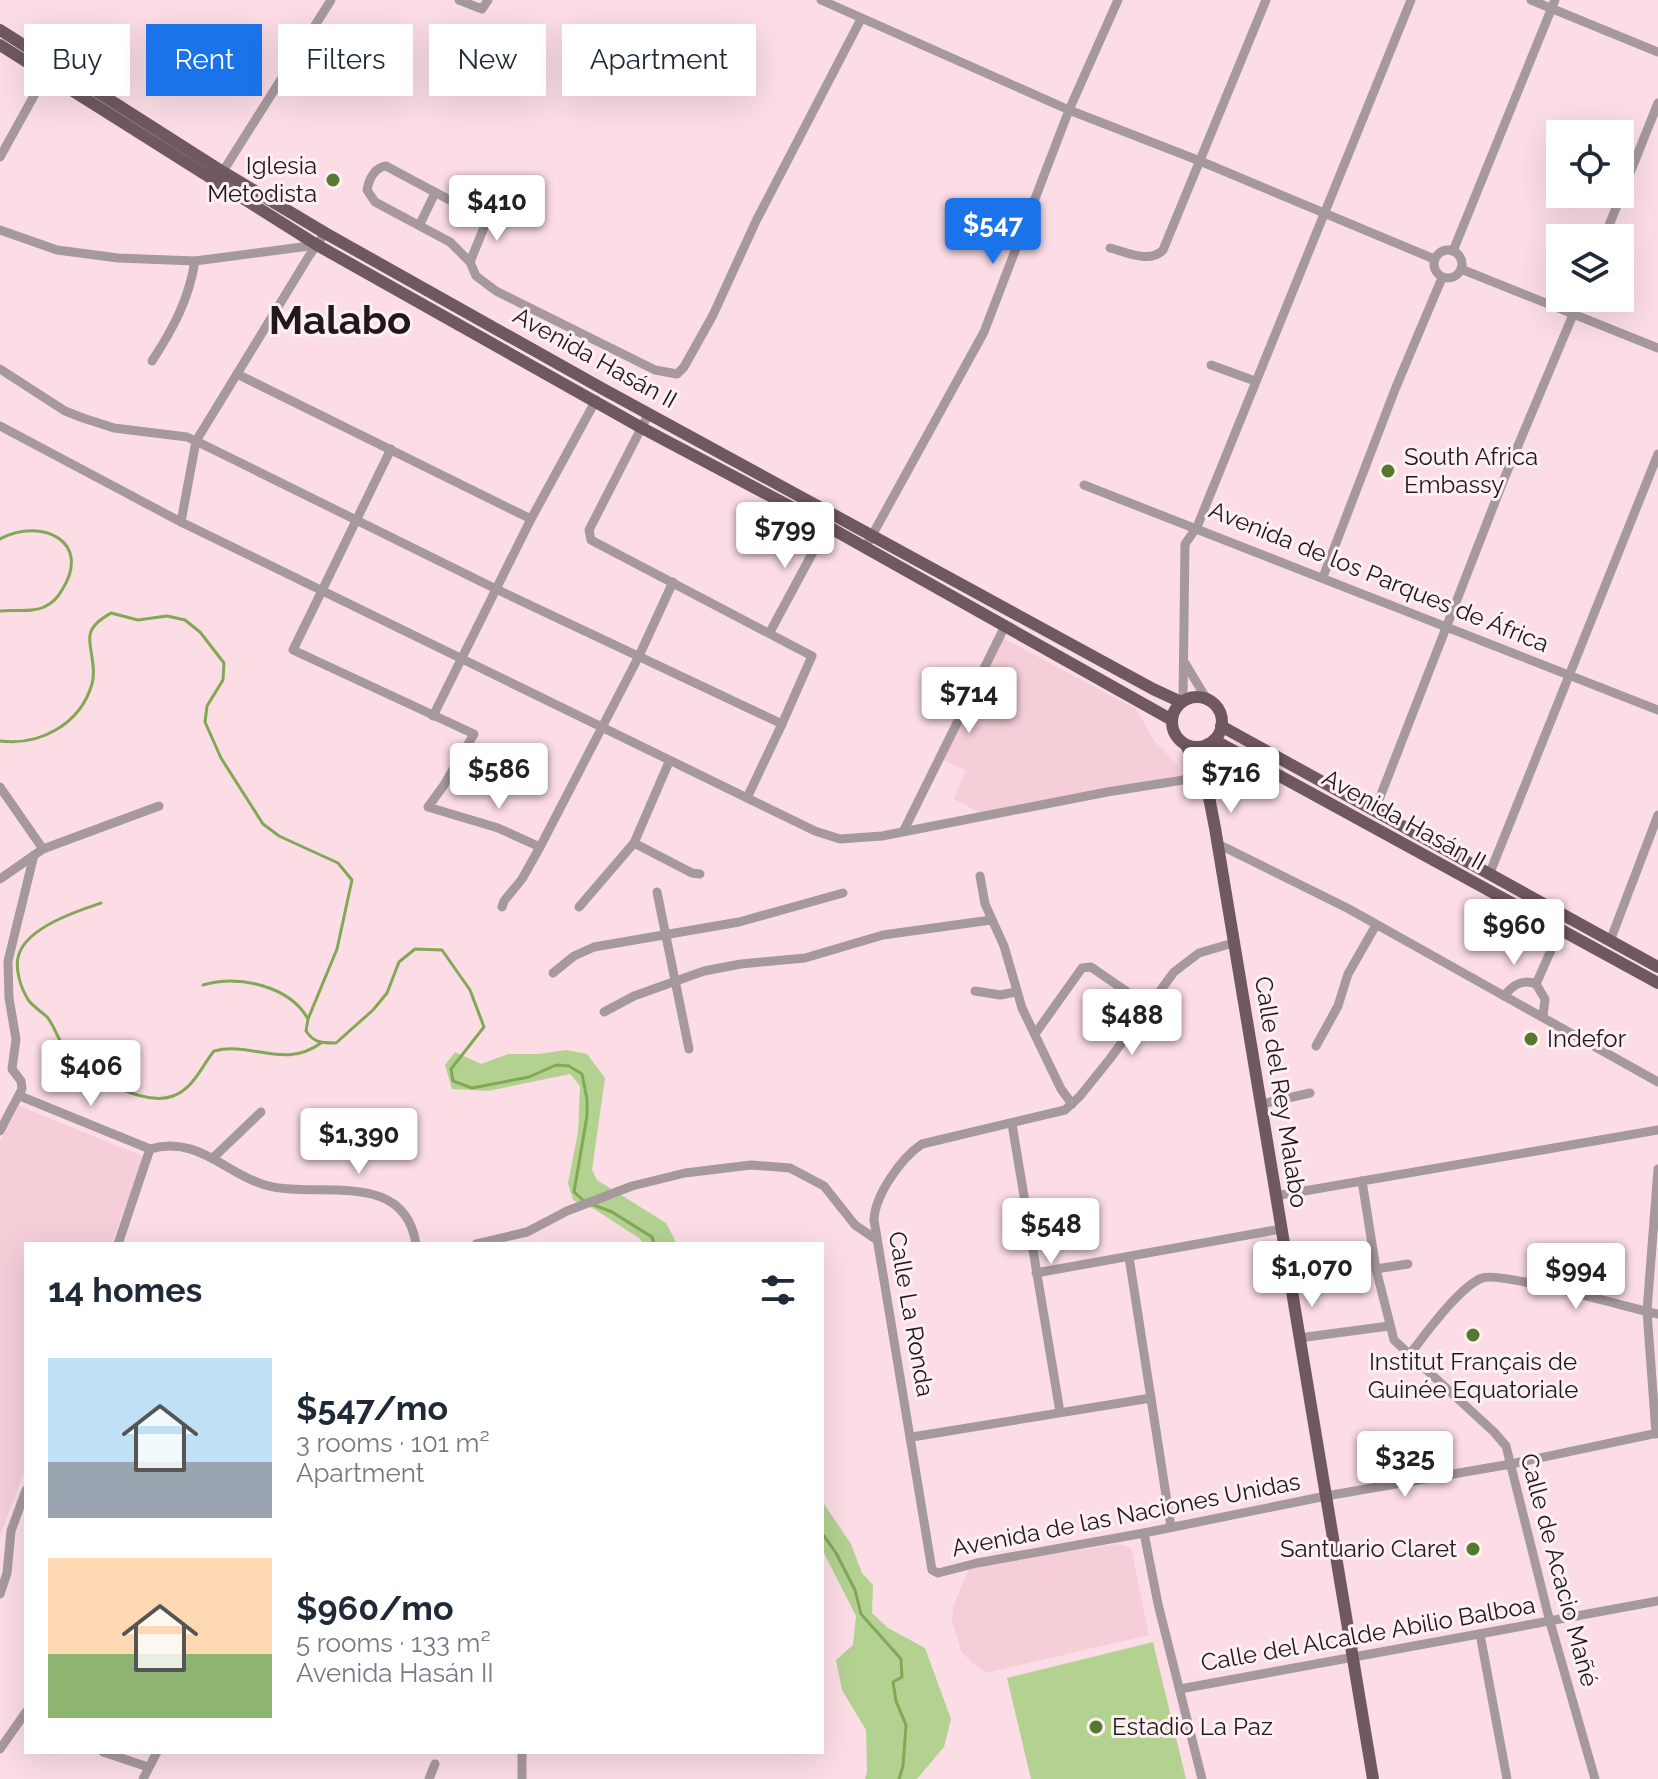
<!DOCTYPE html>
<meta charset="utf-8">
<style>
:root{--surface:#fff;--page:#f2f2f3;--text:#1f2937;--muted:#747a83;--accent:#1a73e8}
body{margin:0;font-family:Raleway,sans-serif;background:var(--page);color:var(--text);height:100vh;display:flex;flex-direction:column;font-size:30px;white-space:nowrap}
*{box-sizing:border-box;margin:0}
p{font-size:26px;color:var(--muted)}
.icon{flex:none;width:44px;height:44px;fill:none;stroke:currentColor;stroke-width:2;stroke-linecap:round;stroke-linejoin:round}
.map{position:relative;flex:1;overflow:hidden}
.side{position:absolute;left:24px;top:1242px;width:800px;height:512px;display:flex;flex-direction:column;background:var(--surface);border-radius:0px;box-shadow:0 8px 32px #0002}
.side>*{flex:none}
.hud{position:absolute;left:24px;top:24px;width:800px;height:72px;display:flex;gap:16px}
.controls{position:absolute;left:1546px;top:120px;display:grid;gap:16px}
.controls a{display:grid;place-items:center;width:88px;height:88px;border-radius:0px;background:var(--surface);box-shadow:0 8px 32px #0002;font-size:40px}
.price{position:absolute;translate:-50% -68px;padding:0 18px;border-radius:8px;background:#fff;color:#222;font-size:26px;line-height:52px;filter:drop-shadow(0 2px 4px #0008)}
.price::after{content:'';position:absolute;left:50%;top:48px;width:24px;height:18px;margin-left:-12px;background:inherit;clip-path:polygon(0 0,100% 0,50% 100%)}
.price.selected{background:var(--accent);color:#fff}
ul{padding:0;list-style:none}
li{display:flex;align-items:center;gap:24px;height:200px;padding:0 24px}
li span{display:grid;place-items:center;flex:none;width:224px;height:160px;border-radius:0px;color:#555}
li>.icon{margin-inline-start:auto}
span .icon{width:96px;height:96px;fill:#fffc;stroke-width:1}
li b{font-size:34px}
h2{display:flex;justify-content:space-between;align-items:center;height:96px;padding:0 24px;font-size:34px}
.pill{padding:0 28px;border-radius:0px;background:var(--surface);box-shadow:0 8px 32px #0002;font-size:28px;line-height:72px}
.pill.selected{background:var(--accent);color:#fff}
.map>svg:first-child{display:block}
.built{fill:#f5ced8}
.green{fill:#b3d292}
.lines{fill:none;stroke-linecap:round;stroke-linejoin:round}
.stream{stroke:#82a856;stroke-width:3}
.minor{stroke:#a6999c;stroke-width:9}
.major{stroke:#6f595f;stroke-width:12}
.poi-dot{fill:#57782f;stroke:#fdf0f3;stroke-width:3}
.labels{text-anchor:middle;stroke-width:6;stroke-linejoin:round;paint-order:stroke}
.poi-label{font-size:24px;fill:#22181b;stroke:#fdf0f3;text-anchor:start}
.street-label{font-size:24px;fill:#22181b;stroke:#fdf0f3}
.town-label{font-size:40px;font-weight:bold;fill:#22181b;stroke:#fdf0f3}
</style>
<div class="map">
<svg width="1658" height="1779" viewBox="0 0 1658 1779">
<rect width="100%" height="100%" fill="#fcdde6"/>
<!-- built -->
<g class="built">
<path d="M1003,638L1136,709L1155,742L1177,764L1180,775L982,814L954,799L965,770L943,760Z"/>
<path d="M19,1106L145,1157L111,1244H26V1467L0,1535V1142Z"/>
<path d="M1119,1544L1131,1548L1149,1635L986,1673L972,1663L961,1651L952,1621L953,1607L970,1566Z"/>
</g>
<!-- green -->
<g class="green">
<path d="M566,1050L587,1054L605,1078L592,1170L597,1180L666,1223L677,1244H644L639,1238L594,1209L573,1200L568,1183L578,1132L580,1086L570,1074L488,1091L452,1089L445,1065L455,1052L481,1064L508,1054H539Z"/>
<path d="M822,1501L851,1544L862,1573L873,1585L872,1613L888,1628L925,1648L951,1719L944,1747L917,1779H865L867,1772L866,1730L842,1690L836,1660L853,1645L856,1616L822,1549Z"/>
<path d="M1153,1642L1186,1779H1031L1007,1678Z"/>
</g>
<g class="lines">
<!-- stream -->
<g class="stream">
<path d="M0,539C41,517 93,541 62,590C58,597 51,604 44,607C32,613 14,609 0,611"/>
<path d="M0,741C39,746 80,725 92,684C97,667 88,648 90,635C92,624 103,618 111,613L138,620L167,616L185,620L200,632L224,663L223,680L207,706L205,722L221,758L263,824L279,836L338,863L352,880L337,949L308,1019L306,1031C314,1043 322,1043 336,1043L373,1010L387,993L399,962L415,949L442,950L470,990L484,1027L451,1069L453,1081L472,1088L529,1077L556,1065L569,1066L582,1074L587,1099V1116L574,1192L584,1201"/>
<path d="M101,903C77,911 28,927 19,954C14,968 21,989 29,1001C34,1007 42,1012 47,1017C55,1026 58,1042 69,1054C88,1076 144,1107 173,1096C194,1088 201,1067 214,1051C251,1041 284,1070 321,1043"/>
<path d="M203,985C238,975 289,985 308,1019"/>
<path d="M591,1204L612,1212L652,1237L654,1244"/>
<path d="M822,1533L836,1553L855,1590L861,1614L901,1659L902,1677L893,1682L896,1701L906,1725L903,1766L899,1779"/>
</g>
<!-- minor -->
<g class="minor">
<path d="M459,0L482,9L488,0"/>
<path d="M821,0L1069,110L1200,161L1434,259"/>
<path d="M1531,0L1658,52"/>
<path d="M0,157L46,74"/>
<path d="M220,176L331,0"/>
<path d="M420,224L435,193"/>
<path d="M0,230L57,250L118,258L195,261L317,245"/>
<path d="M325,233L309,256L196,441L181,522L815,831L840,839L882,836L1107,792L1202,777"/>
<path d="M1604,238L1658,103"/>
<path d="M1110,248C1126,252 1150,264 1163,250L1266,0"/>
<circle cx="1448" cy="264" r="14"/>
<path d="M1453,251L1555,0"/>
<path d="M470,262L487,220L386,166C375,167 369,179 367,190L375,202L450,242L470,262L476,276L496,291L655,370L677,374L684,367L713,315L756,221L861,19"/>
<path d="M1461,269L1658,348"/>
<path d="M152,361C173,329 189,299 195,261"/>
<path d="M1211,365L1255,381"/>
<path d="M0,369L65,411L83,418L114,428L187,437L196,441L496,589L782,724L747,798"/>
<path d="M237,374L531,519"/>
<path d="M649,413L589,530L591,540L812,656L782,724"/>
<path d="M0,426L181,522"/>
<path d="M391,449L293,650L474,734L444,785L428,807L498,828L540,847"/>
<path d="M1084,485L1658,710"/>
<path d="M869,541L984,332L1069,110L1118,0"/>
<path d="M1323,577L1396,387L1442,278"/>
<path d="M770,632L827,526"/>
<path d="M1185,663L1206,698"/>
<path d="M1183,700L1185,544L1197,527L1411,0"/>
<path d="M433,716L531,519L596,400"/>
<path d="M0,787L43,849"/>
<path d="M1375,810L1504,479L1580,298"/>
<path d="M904,830L1005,626"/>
<path d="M634,843L692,873L700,874"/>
<path d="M1218,844L1349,909L1658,1082"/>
<path d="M1489,875L1658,454"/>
<path d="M980,876L985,904L1004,946L1022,1008L1061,1089L1072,1104"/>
<path d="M0,879L43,849L159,806"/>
<path d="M657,892L689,1049"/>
<path d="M502,907L504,901L522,879L540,847L639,656L673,582"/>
<path d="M579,907L634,843L669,762"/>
<path d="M1610,941L1658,815"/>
<path d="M1233,943L1199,953L1174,972L1109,1060L1080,1096L1065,1110L922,1144C901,1158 875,1195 874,1220L932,1570L938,1573L977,1563L1144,1533L1326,1496L1511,1464L1658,1433"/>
<path d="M553,973L574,956L594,947L739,922L843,893"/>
<path d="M1536,984L1560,930"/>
<path d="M975,991L1000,995L1016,992"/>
<path d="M1504,996C1512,986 1522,978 1536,984L1545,999L1543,1017"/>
<path d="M604,1012L634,996L704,971L741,964L805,958L883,935L991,920"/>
<path d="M1035,1034L1082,968L1091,967L1149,1007"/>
<path d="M1316,1046L1338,1006L1348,974L1376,925"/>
<path d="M20,1096L150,1149C198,1135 226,1174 265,1185C316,1200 404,1167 416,1244"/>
<path d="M1262,1104L1310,1093"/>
<path d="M1012,1124L1060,1412"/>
<path d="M0,1131L22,1089L21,1081L12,1069L16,1039L9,998L8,961L34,855"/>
<path d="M214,1157L261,1112"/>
<path d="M1362,1181L1376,1269L1394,1340L1494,1432L1506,1446L1550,1622L1595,1779"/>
<path d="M1275,1196L1658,1130"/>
<path d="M118,1244L150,1149"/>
<path d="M476,1244L527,1232L567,1211L632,1186L685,1173L751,1165L790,1168L824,1186L855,1225L877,1240"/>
<path d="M1129,1257L1171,1527"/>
<path d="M1376,1269L1408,1264"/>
<path d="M1036,1273L1281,1229"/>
<path d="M1299,1338L1389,1326"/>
<path d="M1409,1355C1425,1335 1459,1287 1482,1278C1500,1271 1630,1308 1658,1314"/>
<path d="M1656,1434L1647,1311L1658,1169"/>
<path d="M912,1437L1151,1398"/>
<path d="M1144,1533L1158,1604L1202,1779"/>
<path d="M0,1594L7,1573L11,1531L26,1490"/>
<path d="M1480,1634L1507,1779"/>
<path d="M1180,1689L1658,1601"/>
<path d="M0,1749L26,1712"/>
<path d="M103,1752L148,1767"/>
<path d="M522,1752V1779"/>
<path d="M143,1779L157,1752"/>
<path d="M429,1779L435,1764"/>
</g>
<!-- major -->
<g class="major">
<path d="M0,30L223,172L325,233L603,389L1153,689L1181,702"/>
<path d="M0,45L317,245L642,428L827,526L1172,720"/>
<circle cx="1197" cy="722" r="25"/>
<path d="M1221,726L1658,967"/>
<path d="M1214,740L1658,983"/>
<path d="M1208,744L1209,789"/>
<path d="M1186,745L1208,792L1215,828L1373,1779"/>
</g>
</g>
<!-- markers -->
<g class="poi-dot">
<circle cx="333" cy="180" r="8"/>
<circle cx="1388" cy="471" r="8"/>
<circle cx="1531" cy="1039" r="8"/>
<circle cx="1473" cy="1335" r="8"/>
<circle cx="1473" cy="1549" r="8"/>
<circle cx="1096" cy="1727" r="8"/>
</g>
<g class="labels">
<!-- poi labels -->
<g class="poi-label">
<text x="317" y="174" text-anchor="end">Iglesia<tspan x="317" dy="28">Metodista</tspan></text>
<text x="1404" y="465">South Africa<tspan x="1404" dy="28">Embassy</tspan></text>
<text x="1547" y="1047">Indefor</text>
<text x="1473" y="1370" text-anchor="middle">Institut Français de<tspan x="1473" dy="28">Guinée Equatoriale</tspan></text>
<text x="1457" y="1557" text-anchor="end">Santuario Claret</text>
<text x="1112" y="1735">Estadio La Paz</text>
</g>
<!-- street labels -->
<g class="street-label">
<text transform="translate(595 358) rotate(29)" y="8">Avenida Hasán II</text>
<text transform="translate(1379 577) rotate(22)" y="8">Avenida de los Parques de África</text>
<text transform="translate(1404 820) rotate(29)" y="8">Avenida Hasán II</text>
<text transform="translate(1281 1092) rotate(81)" y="8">Calle del Rey Malabo</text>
<text transform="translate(911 1314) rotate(80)" y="8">Calle La Ronda</text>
<text transform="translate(1126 1515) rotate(-11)" y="8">Avenida de las Naciones Unidas</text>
<text transform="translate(1559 1570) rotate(75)" y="8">Calle de Acacio Mañé</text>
<text transform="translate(1368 1634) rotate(-10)" y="8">Calle del Alcalde Abilio Balboa</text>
</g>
<!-- town labels -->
<g class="town-label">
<text x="340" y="334">Malabo</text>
</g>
</g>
</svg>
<div class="controls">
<a><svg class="icon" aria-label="locate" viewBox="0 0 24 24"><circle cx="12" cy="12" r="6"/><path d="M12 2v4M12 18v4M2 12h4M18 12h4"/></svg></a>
<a><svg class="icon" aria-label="layers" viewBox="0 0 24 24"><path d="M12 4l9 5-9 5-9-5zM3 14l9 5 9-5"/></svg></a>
</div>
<b class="price" style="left:497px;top:243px">$410</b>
<b class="price selected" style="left:993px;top:266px">$547</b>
<b class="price" style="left:785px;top:570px">$799</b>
<b class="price" style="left:969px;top:735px">$714</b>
<b class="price" style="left:499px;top:811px">$586</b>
<b class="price" style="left:1231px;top:815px">$716</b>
<b class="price" style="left:1514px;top:967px">$960</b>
<b class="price" style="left:1132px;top:1057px">$488</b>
<b class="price" style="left:91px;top:1108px">$406</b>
<b class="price" style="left:359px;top:1176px">$1,390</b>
<b class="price" style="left:1051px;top:1266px">$548</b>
<b class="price" style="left:1312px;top:1309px">$1,070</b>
<b class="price" style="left:1576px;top:1311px">$994</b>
<b class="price" style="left:1405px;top:1499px">$325</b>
<div class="hud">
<a class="pill">Buy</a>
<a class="pill selected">Rent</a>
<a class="pill">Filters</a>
<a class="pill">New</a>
<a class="pill">Apartment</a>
</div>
<section class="side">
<h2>14 homes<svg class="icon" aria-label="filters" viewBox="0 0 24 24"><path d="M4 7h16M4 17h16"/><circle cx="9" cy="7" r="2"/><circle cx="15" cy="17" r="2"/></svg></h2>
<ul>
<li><span style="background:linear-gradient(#bfe0f5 65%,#9aa5b1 0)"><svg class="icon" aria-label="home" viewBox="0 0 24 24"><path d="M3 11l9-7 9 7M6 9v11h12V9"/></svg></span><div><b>$547/mo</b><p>3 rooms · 101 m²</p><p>Apartment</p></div></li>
<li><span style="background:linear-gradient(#ffd9b3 60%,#8fb573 0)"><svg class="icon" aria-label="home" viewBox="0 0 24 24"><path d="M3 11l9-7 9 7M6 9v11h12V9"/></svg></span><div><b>$960/mo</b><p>5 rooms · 133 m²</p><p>Avenida Hasán II</p></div></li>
</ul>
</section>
</div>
